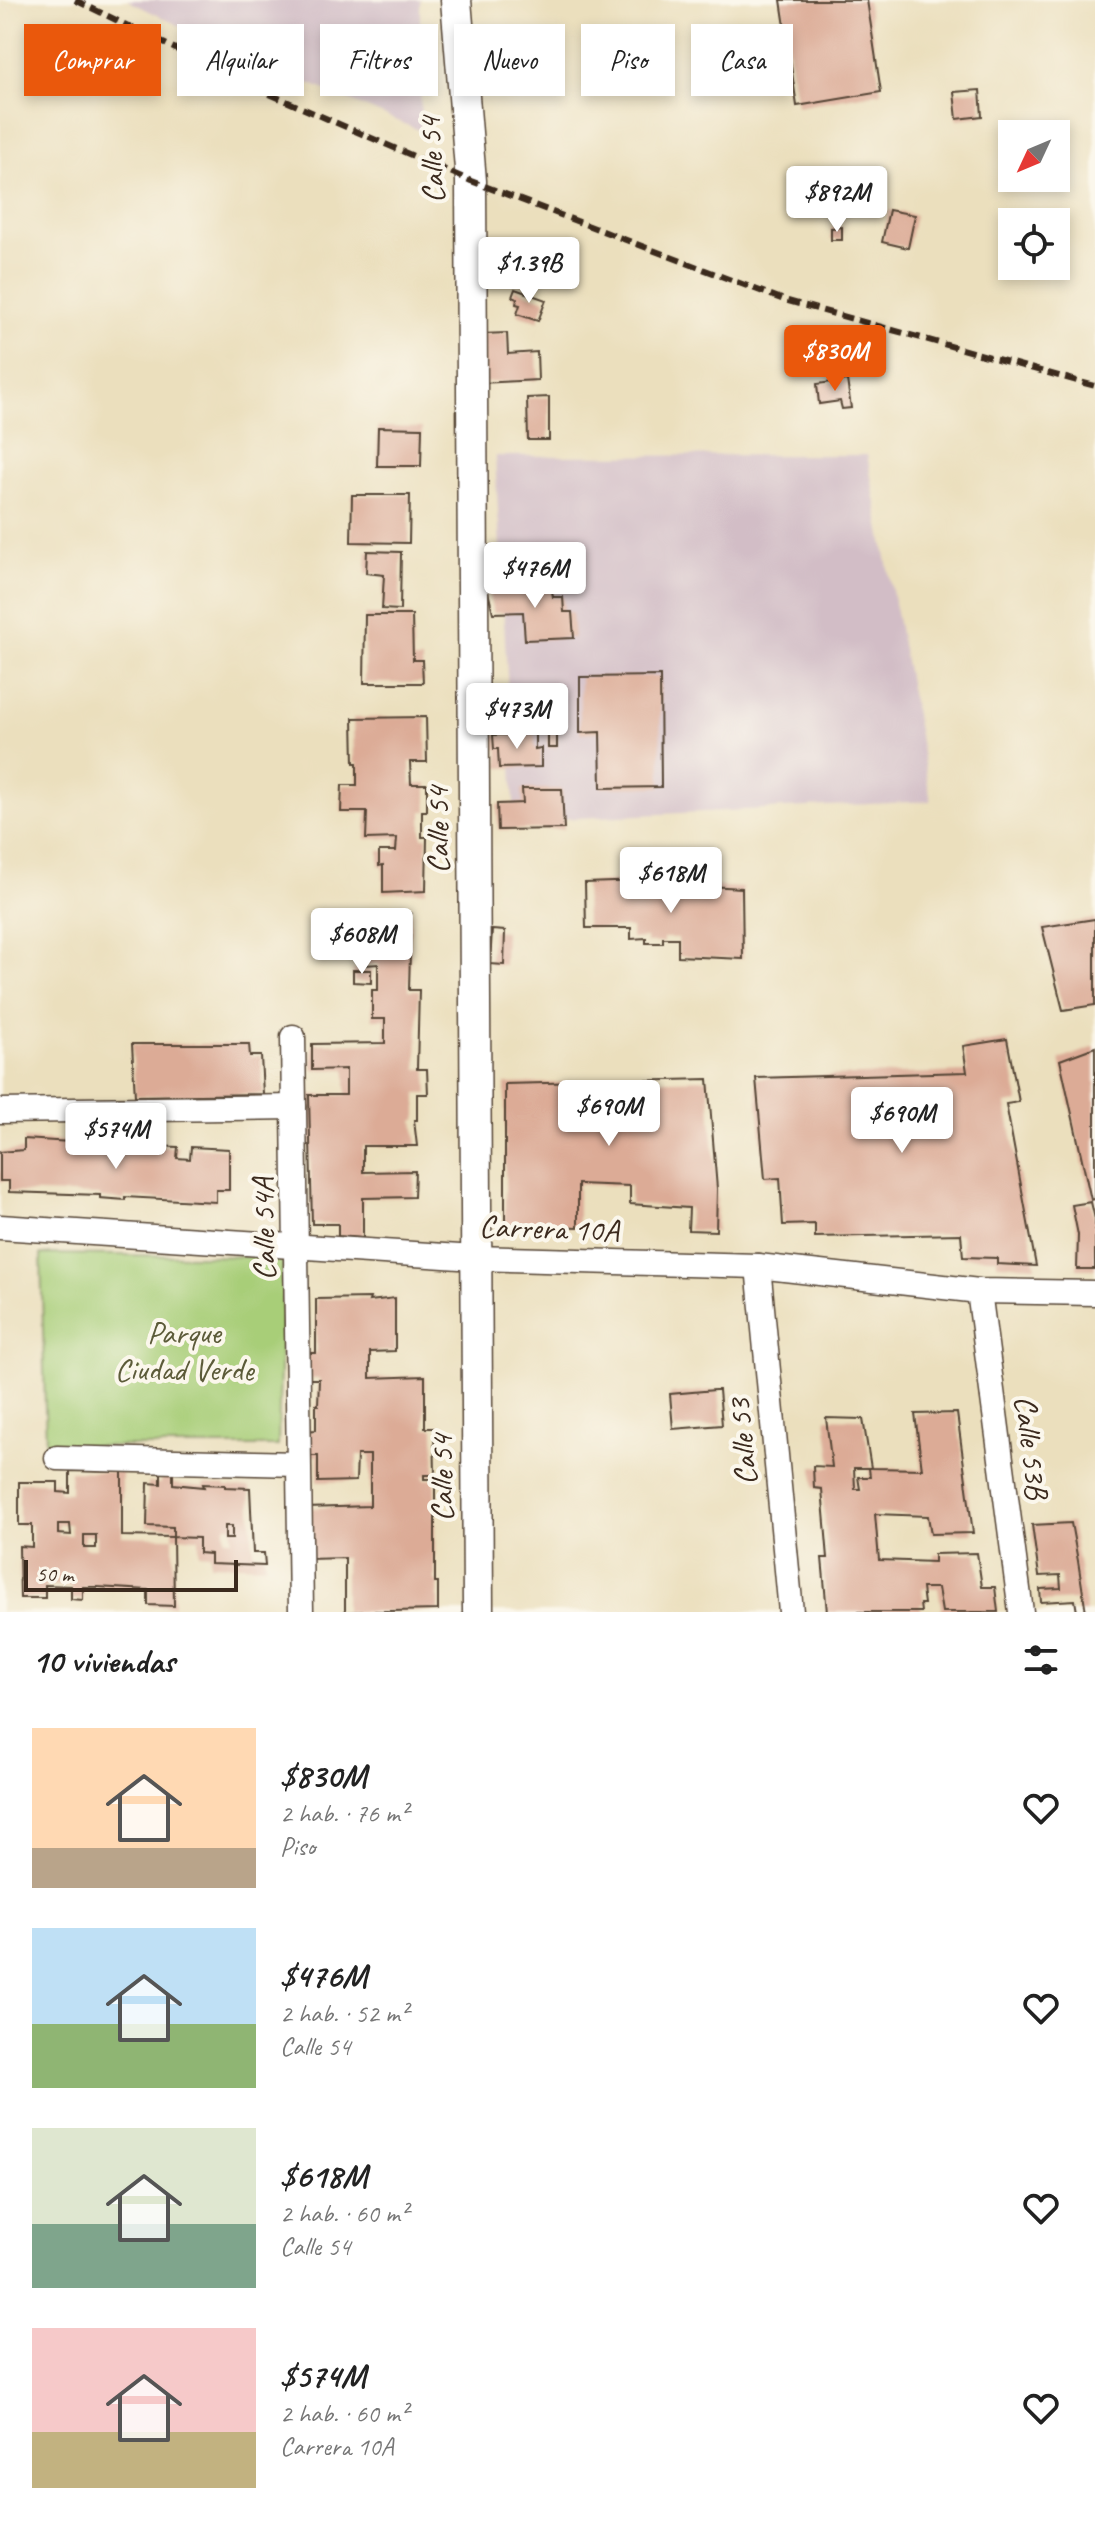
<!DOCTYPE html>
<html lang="es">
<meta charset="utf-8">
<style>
:root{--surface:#fff;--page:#f6f6f6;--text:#222;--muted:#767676;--accent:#ea580c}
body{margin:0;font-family:Caveat,sans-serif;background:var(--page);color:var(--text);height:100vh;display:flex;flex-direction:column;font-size:30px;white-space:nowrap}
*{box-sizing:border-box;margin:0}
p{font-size:26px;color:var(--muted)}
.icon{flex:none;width:44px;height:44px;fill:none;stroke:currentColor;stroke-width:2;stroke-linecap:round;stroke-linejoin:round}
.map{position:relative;height:1612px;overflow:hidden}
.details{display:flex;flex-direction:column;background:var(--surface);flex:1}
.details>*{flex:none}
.guide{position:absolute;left:24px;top:24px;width:1048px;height:72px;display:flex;gap:16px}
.needle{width:52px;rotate:226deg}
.tools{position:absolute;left:998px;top:120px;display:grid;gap:16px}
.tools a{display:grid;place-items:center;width:72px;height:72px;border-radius:0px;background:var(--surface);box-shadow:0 4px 12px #0003;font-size:40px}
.scale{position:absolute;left:24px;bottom:20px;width:214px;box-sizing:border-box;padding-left:8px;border:4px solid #3b2a1e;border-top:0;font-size:22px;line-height:28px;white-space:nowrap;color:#3b2a1e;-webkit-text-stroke:6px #fbf7ec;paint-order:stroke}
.price{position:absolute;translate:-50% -68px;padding:0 18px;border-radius:8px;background:#fff;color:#222;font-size:26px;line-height:52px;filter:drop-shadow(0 2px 4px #0008)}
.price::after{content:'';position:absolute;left:50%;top:48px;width:24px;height:18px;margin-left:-12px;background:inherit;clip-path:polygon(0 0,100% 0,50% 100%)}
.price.on{background:var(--accent);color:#fff}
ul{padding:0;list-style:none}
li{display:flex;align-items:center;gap:24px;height:200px;padding:0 32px}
li span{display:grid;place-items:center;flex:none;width:224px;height:160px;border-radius:0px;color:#555}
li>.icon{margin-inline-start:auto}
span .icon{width:96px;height:96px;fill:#fffc;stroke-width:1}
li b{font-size:34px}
h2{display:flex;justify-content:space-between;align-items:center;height:96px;padding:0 32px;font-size:34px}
.pill{padding:0 28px;border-radius:0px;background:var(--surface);box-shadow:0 4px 12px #0003;font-size:28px;line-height:72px}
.pill.on{background:var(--accent);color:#fff}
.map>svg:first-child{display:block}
.industrial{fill:#d2bdc6}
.green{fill:#a8ce78;stroke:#727c4b;stroke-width:2}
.building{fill:#dcab96;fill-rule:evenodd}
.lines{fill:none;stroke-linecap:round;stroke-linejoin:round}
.minor-casing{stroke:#554536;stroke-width:27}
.tertiary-casing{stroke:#554536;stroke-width:33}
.minor{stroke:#fff;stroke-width:24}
.tertiary{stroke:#fff;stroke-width:30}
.rail{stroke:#3b2a1e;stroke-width:6;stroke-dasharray:12 6;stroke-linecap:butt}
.labels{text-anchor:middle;stroke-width:8;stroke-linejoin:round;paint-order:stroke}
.street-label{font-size:32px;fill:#3b2a1e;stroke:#fbf7ec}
.park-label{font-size:32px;fill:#5c5b39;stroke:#fbf7ec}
</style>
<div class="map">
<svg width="1095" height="1612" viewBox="0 0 1095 1612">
<rect width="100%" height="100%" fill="#fbf7ec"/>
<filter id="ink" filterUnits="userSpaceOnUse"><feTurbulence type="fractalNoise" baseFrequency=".0125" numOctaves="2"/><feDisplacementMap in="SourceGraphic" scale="16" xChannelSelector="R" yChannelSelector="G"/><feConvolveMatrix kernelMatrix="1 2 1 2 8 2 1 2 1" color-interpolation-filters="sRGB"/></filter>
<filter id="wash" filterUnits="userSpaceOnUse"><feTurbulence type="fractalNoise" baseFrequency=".006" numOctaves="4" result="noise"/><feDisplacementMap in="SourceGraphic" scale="32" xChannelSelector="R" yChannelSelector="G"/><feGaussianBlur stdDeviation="1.8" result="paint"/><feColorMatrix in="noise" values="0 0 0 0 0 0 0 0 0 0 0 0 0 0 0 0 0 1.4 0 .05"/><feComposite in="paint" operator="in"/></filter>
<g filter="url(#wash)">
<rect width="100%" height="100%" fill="#ebdfbd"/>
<!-- industrial -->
<g class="industrial">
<path d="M127,0H420L421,131L208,40Z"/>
<path d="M867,455L931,801L515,821L495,456Z"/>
</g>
<!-- green -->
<path class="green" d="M41,1254L283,1257L278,1446H46Z"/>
<g id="blocks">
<!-- building -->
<g class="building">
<path d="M781,0H867L881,92L797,106Z"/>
<path d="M980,90L982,116L957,119L954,92Z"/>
<path d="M889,210L915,215L908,248L882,242Z"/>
<path d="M842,227V240H831V228Z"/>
<path d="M515,289L546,300L538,321L517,314L520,305L516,304L517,299L512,297Z"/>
<path d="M507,333L508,354L537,352L538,380L481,383L482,334Z"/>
<path d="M847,380L851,408L842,409L840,401L819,404L817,384Z"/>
<path d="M549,397V440H528L527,398Z"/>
<path d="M378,427L422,428L421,466H377Z"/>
<path d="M352,495H410L409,543L351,542Z"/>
<path d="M367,551L401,552L400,610L382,609L384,575L366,573Z"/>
<path d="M551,585L553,597H563L564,612H572L574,638L525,640L523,612L493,613L487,587Z"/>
<path d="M365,615H412L413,660H422L423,683H364Z"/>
<path d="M660,676L661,787L601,788L600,732L580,733V677Z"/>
<path d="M426,717L427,762H410L411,784H427V811H422V837H427L426,891L383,893V865L379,866V851H396L397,838L366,839L367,812H341L342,785H357V763H354L353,718Z"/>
<rect x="548" y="733" width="9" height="15"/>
<path d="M535,734V749L541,748V767L499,768L498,749H494L493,735Z"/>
<path d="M522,789H562L564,829L498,830L497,804L523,803Z"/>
<path d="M673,880L674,884L742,888L743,959L678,956V938H663V943H646V938L631,939V928H586L585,883Z"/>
<path d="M373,913H411L409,990H419L417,1069H427L428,1094H417V1120H414L417,1146H363V1172L415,1171L414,1197L363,1198V1238L338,1236V1224H312L309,1095H346V1069L312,1070V1044L385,1043V1019H372V990H378V964L366,965V939H351V926H372Z"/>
<path d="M1095,919V1005L1063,1010L1042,927Z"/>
<path d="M492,930L505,931L504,965L490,964Z"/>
<path d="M353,970H371V983L353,982Z"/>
<path d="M1007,1039L1019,1102L1006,1104L1036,1266L997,1264V1258L963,1257L961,1234L815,1237V1224L783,1225L780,1178L765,1179L756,1078L967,1072L963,1046Z"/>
<path d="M132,1044H249L250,1056H261L263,1094L135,1096Z"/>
<path d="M1095,1047V1199L1091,1200L1060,1060Z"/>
<path d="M708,1079L717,1189L716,1231L688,1230L689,1208L630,1204V1186L578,1184V1227L505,1224V1084Z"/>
<path d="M24,1139L101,1144V1141H106L127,1142L126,1145L178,1147L177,1158L190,1159L191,1147L229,1149V1190H216V1202L125,1197V1200L112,1199L100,1198V1195L9,1192V1181H0V1152L24,1150Z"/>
<path d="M1091,1202L1095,1219V1269H1077L1078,1235L1072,1205Z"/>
<path d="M370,1298L369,1301L395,1298V1351L370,1352V1378L425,1376V1428H434L435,1475H424V1479H435V1582H438V1610L345,1612V1558L307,1559L306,1508L370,1506V1455H357L356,1481L318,1482V1456H306V1431L316,1430V1405H318L319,1379H306V1353H316V1299Z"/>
<path d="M715,1390H719L722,1425L673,1429L670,1394Z"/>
<path d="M957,1413L973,1533L931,1534L928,1516L875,1514L879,1560L934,1562V1554L977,1553L982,1587H995L998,1612H942L938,1588H922L924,1604H920L921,1612H827L822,1558H828L822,1489L814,1488L813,1466L832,1467L826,1418L863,1419L871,1468L922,1469L915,1414ZM854,1468H869L870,1477H858L860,1489H855Z"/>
<path d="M70,1471L122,1472V1536L173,1537V1527L147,1526L148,1483L161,1484V1473H173V1484L204,1487L203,1484L225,1485V1487L250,1488L253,1553H264L265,1566L210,1564V1554L199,1553V1538L173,1537L174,1606L148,1605V1590L97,1587H83V1600L71,1599V1586L45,1585V1598H20L19,1546L32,1547V1525H19V1482H58V1492L70,1493ZM58,1524H70L71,1535L58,1534ZM225,1526H232V1539H225ZM84,1535H96V1548H84Z"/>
<path d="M1071,1523L1078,1561L1086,1612H1077L1075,1600L1041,1602L1040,1589L1061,1588L1060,1575L1039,1576L1032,1525Z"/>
</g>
</g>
</g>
<g filter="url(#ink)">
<use href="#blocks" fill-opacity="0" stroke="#554536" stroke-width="2"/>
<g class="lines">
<defs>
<g id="minor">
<path d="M293,1037L301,1612"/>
<path d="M0,1111L294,1107"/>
<path d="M0,1227L475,1258L758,1266L979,1291L1095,1293"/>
<path d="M758,1266L791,1612"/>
<path d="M979,1291L1021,1612"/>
<path d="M57,1458L298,1464"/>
</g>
<path id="tertiary" d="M456,0L471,181L478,1612"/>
</defs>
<!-- minor casing -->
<use href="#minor" class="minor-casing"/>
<!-- tertiary casing -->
<use href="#tertiary" class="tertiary-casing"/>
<!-- minor -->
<use href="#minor" class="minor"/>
<!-- tertiary -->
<use href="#tertiary" class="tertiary"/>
<!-- rail -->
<path class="rail" d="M75,0L258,89L471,181L784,300L1095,386"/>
</g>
</g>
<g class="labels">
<!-- street labels -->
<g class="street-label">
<text transform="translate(431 160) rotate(-93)" y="11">Calle 54</text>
<text transform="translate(437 830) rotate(-90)" y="11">Calle 54</text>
<text transform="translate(549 1228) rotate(2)" y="11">Carrera 10A</text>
<text transform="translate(263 1229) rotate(-91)" y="11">Calle 54A</text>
<text transform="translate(742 1442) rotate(-95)" y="11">Calle 53</text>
<text transform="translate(1032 1447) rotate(83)" y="11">Calle 53B</text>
<text transform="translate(441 1478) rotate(-90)" y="11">Calle 54</text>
</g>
<!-- park labels -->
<g class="park-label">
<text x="184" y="1343">Parque<tspan x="184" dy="37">Ciudad Verde</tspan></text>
</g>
</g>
</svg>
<div class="tools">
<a><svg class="needle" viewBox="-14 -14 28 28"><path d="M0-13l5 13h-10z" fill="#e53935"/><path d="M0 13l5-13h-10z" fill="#767676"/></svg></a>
<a><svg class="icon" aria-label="locate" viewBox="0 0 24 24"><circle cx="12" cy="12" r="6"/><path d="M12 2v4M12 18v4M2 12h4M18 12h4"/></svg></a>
</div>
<div class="scale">50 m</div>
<b class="price" style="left:837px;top:234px">$892M</b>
<b class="price" style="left:529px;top:305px">$1.39B</b>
<b class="price on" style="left:835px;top:393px">$830M</b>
<b class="price" style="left:535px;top:610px">$476M</b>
<b class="price" style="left:517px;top:751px">$473M</b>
<b class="price" style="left:671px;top:915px">$618M</b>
<b class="price" style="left:362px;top:976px">$608M</b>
<b class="price" style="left:609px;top:1148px">$690M</b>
<b class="price" style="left:902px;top:1155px">$690M</b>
<b class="price" style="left:116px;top:1171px">$574M</b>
<div class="guide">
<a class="pill on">Comprar</a>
<a class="pill">Alquilar</a>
<a class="pill">Filtros</a>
<a class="pill">Nuevo</a>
<a class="pill">Piso</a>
<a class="pill">Casa</a>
</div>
</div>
<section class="details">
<h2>10 viviendas<svg class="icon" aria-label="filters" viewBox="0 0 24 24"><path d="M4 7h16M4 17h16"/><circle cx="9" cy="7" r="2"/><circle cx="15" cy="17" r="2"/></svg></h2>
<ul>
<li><span style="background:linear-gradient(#ffd9b3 75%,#b9a48a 0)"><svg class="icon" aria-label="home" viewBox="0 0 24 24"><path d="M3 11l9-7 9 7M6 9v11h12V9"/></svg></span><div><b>$830M</b><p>2 hab. · 76 m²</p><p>Piso</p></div><svg class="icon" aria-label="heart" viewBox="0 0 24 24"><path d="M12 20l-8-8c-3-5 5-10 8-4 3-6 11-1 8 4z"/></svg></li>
<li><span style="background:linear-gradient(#bfe0f5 60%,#8fb573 0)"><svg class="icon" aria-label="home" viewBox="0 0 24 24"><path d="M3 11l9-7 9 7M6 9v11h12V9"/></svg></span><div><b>$476M</b><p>2 hab. · 52 m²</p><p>Calle 54</p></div><svg class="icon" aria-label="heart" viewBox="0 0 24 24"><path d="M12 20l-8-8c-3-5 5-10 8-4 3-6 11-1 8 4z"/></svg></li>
<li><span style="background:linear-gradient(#dfe7d0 60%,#7fa58c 0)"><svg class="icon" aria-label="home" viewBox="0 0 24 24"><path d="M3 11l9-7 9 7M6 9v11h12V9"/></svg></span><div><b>$618M</b><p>2 hab. · 60 m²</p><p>Calle 54</p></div><svg class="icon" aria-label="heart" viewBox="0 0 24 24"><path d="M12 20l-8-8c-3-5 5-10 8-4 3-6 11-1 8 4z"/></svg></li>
<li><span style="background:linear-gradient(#f6c9c9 65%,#c2b280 0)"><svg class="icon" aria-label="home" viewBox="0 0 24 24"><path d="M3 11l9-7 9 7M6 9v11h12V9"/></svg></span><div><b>$574M</b><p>2 hab. · 60 m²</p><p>Carrera 10A</p></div><svg class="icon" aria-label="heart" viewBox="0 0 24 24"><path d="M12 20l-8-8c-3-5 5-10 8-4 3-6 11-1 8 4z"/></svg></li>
</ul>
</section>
